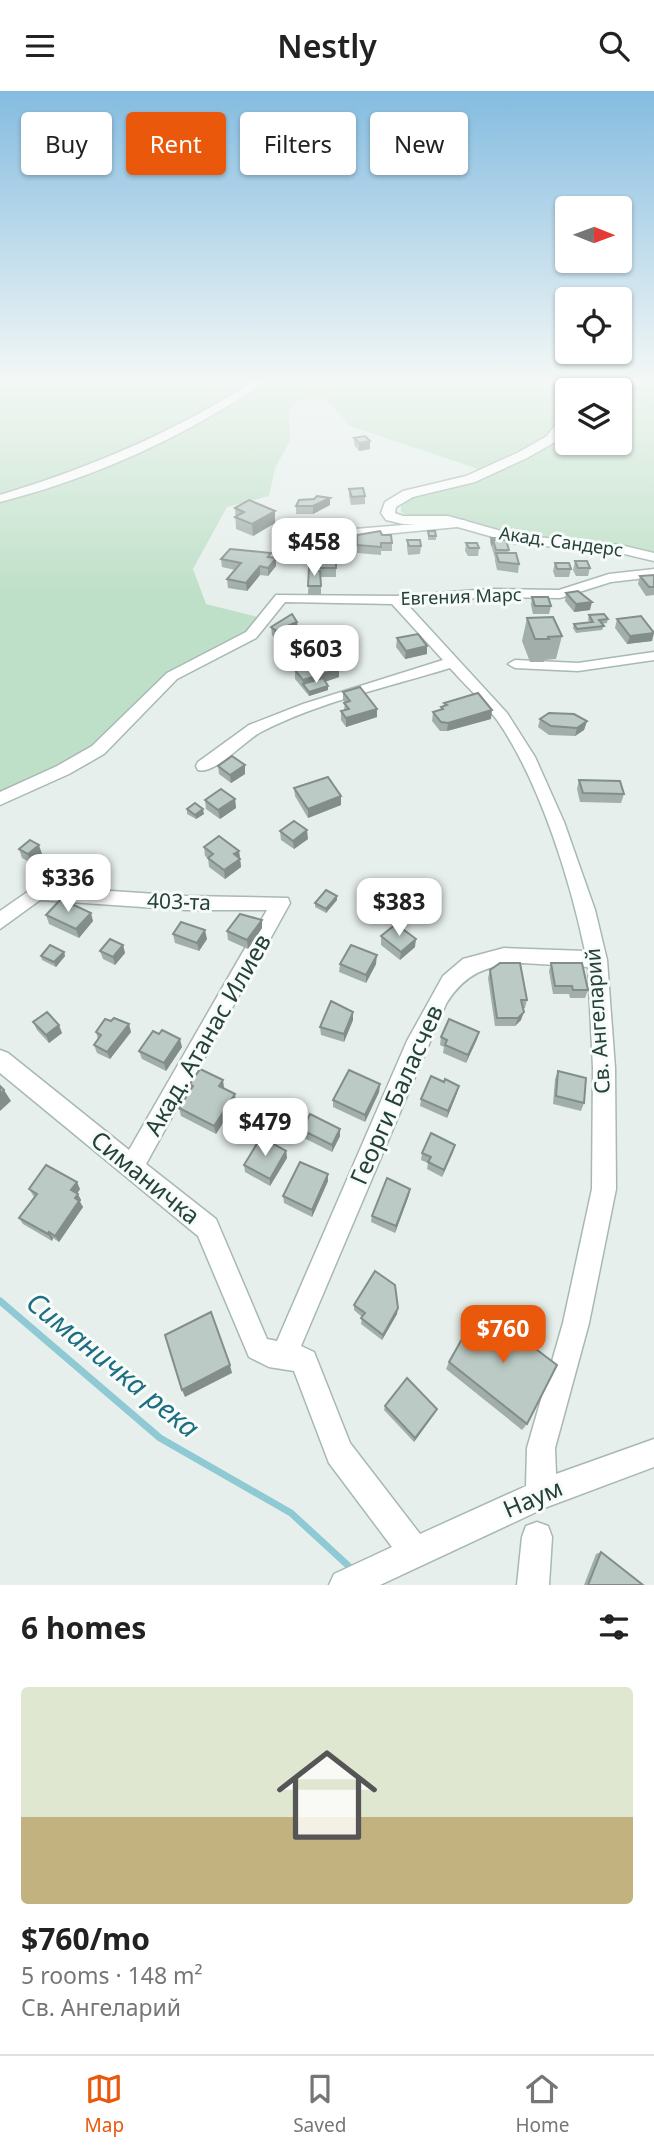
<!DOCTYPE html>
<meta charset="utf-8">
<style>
:root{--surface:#fff;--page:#f6f6f6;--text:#222;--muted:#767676;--line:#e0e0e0;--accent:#ea580c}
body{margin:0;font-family:"Noto Sans",sans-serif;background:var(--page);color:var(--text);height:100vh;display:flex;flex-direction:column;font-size:26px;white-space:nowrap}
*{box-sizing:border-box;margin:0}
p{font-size:23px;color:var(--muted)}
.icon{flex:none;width:38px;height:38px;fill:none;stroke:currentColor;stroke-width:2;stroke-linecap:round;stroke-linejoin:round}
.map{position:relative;height:1494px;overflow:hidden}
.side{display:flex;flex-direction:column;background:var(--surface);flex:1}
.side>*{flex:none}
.hud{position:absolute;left:21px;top:21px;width:612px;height:63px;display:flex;gap:14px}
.needle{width:46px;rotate:91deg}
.tools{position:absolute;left:555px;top:105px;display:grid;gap:14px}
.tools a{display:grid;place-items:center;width:77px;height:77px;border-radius:7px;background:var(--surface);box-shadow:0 2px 5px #0004;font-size:35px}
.price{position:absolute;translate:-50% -60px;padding:0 16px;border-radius:14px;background:#fff;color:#222;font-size:23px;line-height:46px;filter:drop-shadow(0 2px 4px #0008)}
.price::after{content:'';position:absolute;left:50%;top:42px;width:21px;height:16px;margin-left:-10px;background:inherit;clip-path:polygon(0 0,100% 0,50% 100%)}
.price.on{background:var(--accent);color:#fff}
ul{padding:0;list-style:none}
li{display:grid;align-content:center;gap:14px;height:371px;padding:0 21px}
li+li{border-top:2px solid var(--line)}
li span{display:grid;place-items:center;height:217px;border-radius:7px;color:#555}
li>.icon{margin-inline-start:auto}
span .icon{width:126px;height:126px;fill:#fffc;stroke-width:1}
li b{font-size:30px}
h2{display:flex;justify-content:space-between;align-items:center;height:84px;padding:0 21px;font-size:30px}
.chip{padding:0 24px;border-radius:7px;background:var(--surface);box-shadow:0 2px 5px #0004;font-size:24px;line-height:63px}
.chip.on{background:var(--accent);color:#fff}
header{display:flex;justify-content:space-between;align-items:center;height:91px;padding:0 21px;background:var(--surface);font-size:32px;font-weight:600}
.tab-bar{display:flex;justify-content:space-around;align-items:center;height:98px;border-top:2px solid var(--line);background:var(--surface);font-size:19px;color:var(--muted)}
.tab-bar a{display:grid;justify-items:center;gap:4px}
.tab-bar .on{color:var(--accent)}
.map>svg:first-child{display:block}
.green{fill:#bfe0c8}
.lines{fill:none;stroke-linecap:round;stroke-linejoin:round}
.stream{stroke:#8ec9d4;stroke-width:7}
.minor-casing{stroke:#a8b8b2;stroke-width:3}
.tertiary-casing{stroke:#a8b8b2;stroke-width:3}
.minor{fill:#fff;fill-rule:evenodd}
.tertiary{fill:#fff;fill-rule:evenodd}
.wall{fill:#a1aea9}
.shaded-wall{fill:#838d89}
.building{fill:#bbcac4;stroke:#838d89;stroke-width:2}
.labels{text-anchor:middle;stroke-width:6;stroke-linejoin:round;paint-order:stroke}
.far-street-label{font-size:18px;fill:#24423a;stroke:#f7fbf9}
.street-label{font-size:21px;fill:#24423a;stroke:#f7fbf9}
.near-street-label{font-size:24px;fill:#24423a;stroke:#f7fbf9}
.near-water-label{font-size:28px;font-style:italic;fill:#1c6f80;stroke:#f7fbf9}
</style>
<header><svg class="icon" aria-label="menu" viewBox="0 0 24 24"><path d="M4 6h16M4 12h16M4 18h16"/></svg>Nestly<svg class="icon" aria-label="search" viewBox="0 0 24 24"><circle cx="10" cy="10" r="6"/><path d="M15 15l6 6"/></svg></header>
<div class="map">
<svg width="654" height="1494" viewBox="0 0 654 1494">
<rect width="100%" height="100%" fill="#e6efeb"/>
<!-- green -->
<g class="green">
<path d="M0,291H572L570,299H567L564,328L538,352L484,380L350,335L326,308L298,309L289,319L290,350L275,377L269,405L227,416L193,478L206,513L266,528L251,544L195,571L98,659L0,708Z"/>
<path d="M581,291H654V461L627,456L518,446L463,429L408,425L401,421V413L413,405C463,392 534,378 567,335V352H620V299H581Z"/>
</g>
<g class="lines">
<!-- stream -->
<path class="stream" d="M0,1210L160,1347L291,1422L354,1480"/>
<defs>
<g id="minor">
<path d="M252,291H263C249,304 230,313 214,323C148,362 74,392 0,411V404C89,377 173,342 252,291Z"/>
<path d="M464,429L468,431V435L343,447L337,443L343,439Z"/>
<path d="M654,478V486L611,491L560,507L491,506L406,512L507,622L535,666L564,731L595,819L607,869L615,977L616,1098L589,1232L555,1357L556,1383L654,1348V1376L547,1416L380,1494H329L334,1483L392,1456L329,1372L294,1280L269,1276L249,1266L198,1145L0,982V959L8,962L129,1059L267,819H186L40,809L0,838V820L36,795L186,805L288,807L290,812L146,1073L216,1128L267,1248L277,1250L407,950L443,885L463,868L504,857L585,860C570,788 539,689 497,629C483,610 465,594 450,577C388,596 319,611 261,641C245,649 215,684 198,679L196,675L198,671L249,634L303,613L443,569L392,513L285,511L256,547L177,588L104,663L69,683L0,714V701L57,675L92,655L167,582L246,541L276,504L396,505L491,498L559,499L609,483ZM523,872L588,876L593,977L592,1098L563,1232L527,1357L526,1395L420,1443L350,1352L314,1261L301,1255L446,913C465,882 487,874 523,872Z"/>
<path d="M654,561V569L578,580L515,577L508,573L515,569L578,572Z"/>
<path d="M537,1431L548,1435L552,1446L549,1494H517L522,1446L526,1435Z"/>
</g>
<g id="tertiary">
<rect x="572" y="291" width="10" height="8"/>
<path d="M567,322V334L555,351L527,367L475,391L413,406L396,416L395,422L403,425H448L515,444L620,454L654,462V470L620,462L514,452L447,433H403L386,429L381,422L385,411L403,400L466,385L519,361L547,345L563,324Z"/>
</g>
</defs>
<!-- minor casing -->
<use href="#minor" class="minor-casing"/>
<!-- tertiary casing -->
<use href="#tertiary" class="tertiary-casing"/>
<!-- minor -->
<use href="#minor" class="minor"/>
<!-- tertiary -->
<use href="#tertiary" class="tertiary"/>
</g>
<!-- wall -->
<g class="wall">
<path d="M354,347L370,350V358L359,360L354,354Z"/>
<path d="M349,398L365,405V413L351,414L349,405Z"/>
<path d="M330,414L313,423H296V415Z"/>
<path d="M235,417L275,432L253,445L236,438Z"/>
<path d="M428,440L436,445V449H428Z"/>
<path d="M357,444H382L392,452V460H381V464L357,462Z"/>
<path d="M491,447L509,459L508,462L519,473L518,482L497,479L495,470V467L490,451Z"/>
<path d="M407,449L421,455L420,463L408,464L407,457Z"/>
<path d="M466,452L479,457L478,465H468L465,460Z"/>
<path d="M271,466L276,467V475L268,485L260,484L247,500L228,497L227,488L235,479L222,476L221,468Z"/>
<path d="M320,468H336V486H321V504H308L309,477L320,480Z"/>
<path d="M575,470L590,477L588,485H576L573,479Z"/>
<path d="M555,472L571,478L569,486H555L553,480Z"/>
<path d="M654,484V504L646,505L638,493L640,485Z"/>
<path d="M566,502L590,519L574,521L565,510Z"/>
<path d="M532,506L551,515L549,523H533L531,514Z"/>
<path d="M589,524L608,528L607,532L602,533L604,535L602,539L576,542L573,537L574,533L590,531L588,529Z"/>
<path d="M527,527L562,545L556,568L544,569V571H530L522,550Z"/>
<path d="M617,528L652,550L627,553L615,537Z"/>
<path d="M271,536L298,539L276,548L272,544Z"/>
<path d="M397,547L427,563L405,568L396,556Z"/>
<path d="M295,579L339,586L325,591L328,599L309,605L295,588Z"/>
<path d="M343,601L377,618V626L346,636L341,629V620L344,619L345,612L343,609Z"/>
<path d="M444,612L491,628L447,640H440L432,630L433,621L441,619V616L444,615Z"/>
<path d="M540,628L587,630L584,639L575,645L549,644L538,636Z"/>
<path d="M218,675L245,683L231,692L219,683Z"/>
<path d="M579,689L624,703L621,712L580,711L577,698Z"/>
<path d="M294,697L341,714L308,727L295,705Z"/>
<path d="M235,708L236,717L220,728L206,718L205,709Z"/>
<path d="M187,718L204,723L196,728L187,723Z"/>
<path d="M280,740L308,748L294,758L281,749Z"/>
<path d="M204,756L239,760L241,776L225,788L209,776L208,767L205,765Z"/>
<path d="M19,758L42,763L31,772L22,767Z"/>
<path d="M337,805V809L326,822L315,816V812Z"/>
<path d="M46,824L93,830L79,847L49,833Z"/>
<path d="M262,829V837L248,858L228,849L227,840Z"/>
<path d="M173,843L207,848L199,860L175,852Z"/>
<path d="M381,845L415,856L400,869L381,854Z"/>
<path d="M123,854L125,862L115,874L103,868L100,860Z"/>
<path d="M64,861L65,865L56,876L42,869L41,865Z"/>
<path d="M551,872L588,899L585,907H570L569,903H553L549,880Z"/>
<path d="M340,873H376L366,892L339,881Z"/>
<path d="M490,879L527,909L525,917H523L521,929L515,935H495L488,887Z"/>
<path d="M353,921V929L344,951L321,944L320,936Z"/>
<path d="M33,931L62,942L49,952L37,939Z"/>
<path d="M96,941H131L110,968L97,962L94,954L98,948Z"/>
<path d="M479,941L477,948L466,972L443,962L444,956L440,954L441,946Z"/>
<path d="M159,943L182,956L166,980L142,968L139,960Z"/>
<path d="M558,980L584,1012L581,1020L553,1013L555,988Z"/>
<path d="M190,993L224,996L223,998L236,1011L216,1043L181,1025L179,1017L191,999Z"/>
<path d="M380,993L379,1001L365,1031L333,1016V1009Z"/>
<path d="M457,1002L447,1027L420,1015L421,1008Z"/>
<path d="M340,1038V1045L332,1061L302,1046V1039Z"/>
<path d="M455,1054L453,1061L442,1086L427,1078L428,1072L421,1069L422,1062Z"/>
<path d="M286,1060L287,1067L270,1095L245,1081L244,1074Z"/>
<path d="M328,1090L312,1126L284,1112L283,1105Z"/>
<path d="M29,1098H80L77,1102L81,1109L80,1111L83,1116L59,1151L53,1147L52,1150L23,1133L19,1127L34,1106Z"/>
<path d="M410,1098L409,1104L395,1142L371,1131L372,1125Z"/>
<path d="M354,1214L397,1223L382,1249L361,1233L362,1226L354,1219Z"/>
<path d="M449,1271L527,1333L522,1339L446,1278Z"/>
<path d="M385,1315L437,1318L435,1322L414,1351L384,1319Z"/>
<path d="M601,1461L643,1494H584L596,1463Z"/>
</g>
<!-- shaded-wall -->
<g class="shaded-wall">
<path d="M370,350V358L359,360V352Z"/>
<path d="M330,407V414L313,423V415Z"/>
<path d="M275,420V432L253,445L252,433Z"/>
<path d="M276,467V475L268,485V477Z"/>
<path d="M260,475V484L247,500L246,492Z"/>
<path d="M592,511L590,519L574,521L576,513Z"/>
<path d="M297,531L298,539L276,548V540Z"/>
<path d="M654,542L652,550L627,553L630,545Z"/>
<path d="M427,555V563L405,568L406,560Z"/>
<path d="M339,578V586L306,597L303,593V597V589Z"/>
<path d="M328,595V599L309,605V601Z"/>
<path d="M377,618V626L346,636V627Z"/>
<path d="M492,619L491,628L447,640L448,632Z"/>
<path d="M587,630L584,639L575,645L577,637Z"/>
<path d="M245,674V683L231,692L230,684Z"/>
<path d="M341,705V714L308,727V718Z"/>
<path d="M235,708L236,717L220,728L218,719Z"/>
<path d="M203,718L204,723L196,728L195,724Z"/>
<path d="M307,739L308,748L294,758L293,750Z"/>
<path d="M39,754L42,763L31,772L28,763Z"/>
<path d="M239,760L241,776L225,788L224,779L234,763Z"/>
<path d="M337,805V809L326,822V818Z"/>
<path d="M91,822L93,830L79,847L76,838Z"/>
<path d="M262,829V837L248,858L247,849Z"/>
<path d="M205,839L207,848L199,860L197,852Z"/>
<path d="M416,848L415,856L400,869L401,861Z"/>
<path d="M123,854L125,862L115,874L113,866Z"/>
<path d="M64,861L65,865L56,876L54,871Z"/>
<path d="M377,864L376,873L366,892V884Z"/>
<path d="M353,921V929L344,951V943Z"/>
<path d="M524,921L521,929L515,935L518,927Z"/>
<path d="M129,933L131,941L110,968L107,961Z"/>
<path d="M59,934L62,942L49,952L46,944Z"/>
<path d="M479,941L477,948L466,972L468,964Z"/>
<path d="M180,948L182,956L166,980L164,972Z"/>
<path d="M223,989L224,996L220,1003L219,995Z"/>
<path d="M380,993L379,1001L365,1031V1024Z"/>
<path d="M459,995L457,1002L447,1027L448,1020Z"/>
<path d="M4,999L11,1010L0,1020V1003Z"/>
<path d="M235,1003L236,1011L216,1043L214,1035Z"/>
<path d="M340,1038V1045L332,1061V1054Z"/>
<path d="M455,1054L453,1061L442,1086L444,1079Z"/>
<path d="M286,1060L287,1067L270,1095V1088Z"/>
<path d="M328,1083V1090L312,1126V1119Z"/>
<path d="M77,1091L80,1098L75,1106L71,1099Z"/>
<path d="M410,1098L409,1104L395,1142L396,1135Z"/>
<path d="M78,1103L81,1109L80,1111L83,1116L59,1151L55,1145Z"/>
<path d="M49,1141L53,1147L52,1150L48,1143Z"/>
<path d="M398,1217L397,1223L382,1249L383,1244Z"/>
<path d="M230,1274L232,1282L185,1306L182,1299Z"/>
<path d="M437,1318L435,1322L414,1351L415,1347Z"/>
</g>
<!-- building -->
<g class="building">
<path d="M365,345L370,350L359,352L354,347Z"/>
<path d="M363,397L365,405L352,406L349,398Z"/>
<path d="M317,405L330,407L313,415H296L299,409L314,408Z"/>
<path d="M249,409L275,420L252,433L235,426L244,421L235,417Z"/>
<path d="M380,440L382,444H391L392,452H381V456L357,454V444Z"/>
<path d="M428,440H435L436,445H429Z"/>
<path d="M491,447H505L507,452L506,449H493L492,452Z"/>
<path d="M407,449H420L421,455H409Z"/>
<path d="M493,449H506L509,459H496Z"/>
<path d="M466,452H477L479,457H469Z"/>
<path d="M230,458L271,462L268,466L276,467L268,477L260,475L246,492L227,488L241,472L221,468Z"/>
<path d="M496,462H516L519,473L499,471Z"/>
<rect x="320" y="468" width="16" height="9"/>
<path d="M575,470H587L590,477H578Z"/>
<path d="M555,472H569L571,478H557Z"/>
<path d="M309,477L320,480L321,495H308Z"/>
<path d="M654,484V496H649L640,485Z"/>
<path d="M578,500L592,511L576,513L566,502Z"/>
<path d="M532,506H548L551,515H535Z"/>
<path d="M292,523L297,531L276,540L271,536Z"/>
<path d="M604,523L608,528L599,529L604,535L577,538L574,533L593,531L589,524Z"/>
<path d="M641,525L654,542L630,545L617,528Z"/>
<path d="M553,526L562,545L548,546L549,548H535L527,527Z"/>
<path d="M418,543L427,555L406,560L397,547Z"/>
<path d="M331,568L339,578L303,589L295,579Z"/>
<path d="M323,587L328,595L309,601L303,593Z"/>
<path d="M360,596L377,618L346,627L341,620L349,618L344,612L350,610L343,601Z"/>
<path d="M478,602L492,619L448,632L441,631L433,621L443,618L441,616L447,614L444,612Z"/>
<path d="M549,622L574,623L587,630L577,637L551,635L540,628Z"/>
<path d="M232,665L245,674L230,684L218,675Z"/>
<path d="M328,686L341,705L308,718L294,697Z"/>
<path d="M579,689L620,690L624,703L583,702Z"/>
<path d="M221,698L235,708L218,719L205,709Z"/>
<path d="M195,712L203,718L195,724L187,718Z"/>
<path d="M294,730L307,739L293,750L280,740Z"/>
<path d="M219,745L239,760L234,763L240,768L224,779L208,767L213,763L204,756Z"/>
<path d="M30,749L39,754L28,763L19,758Z"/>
<path d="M326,799L337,805L326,818L315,812Z"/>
<path d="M61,808L91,822L76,838L46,824Z"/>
<path d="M240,823L262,829L247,849L227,840Z"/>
<path d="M181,831L205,839L197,852L173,843Z"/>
<path d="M396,833L416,848L401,861L381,845Z"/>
<path d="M110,848L123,854L113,866L100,860Z"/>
<path d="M50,854L64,861L54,871L41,865Z"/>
<path d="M351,854L377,864L366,884L340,873Z"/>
<path d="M500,872H520L527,909H521L524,921L518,927H497L490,879Z"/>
<path d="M551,872H582L588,899H573L572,895H555Z"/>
<path d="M331,910L353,921L344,943L320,936Z"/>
<path d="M47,921L59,934L46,944L33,931Z"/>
<path d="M114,927L129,933L107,961L94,954L101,944L96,941L105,928L111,930Z"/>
<path d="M449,928L479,941L468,964L445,954L447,949L441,946Z"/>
<path d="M162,939L180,948L164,972L139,960L153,940L159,943Z"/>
<path d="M200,978L223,989L219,995L235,1003L214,1035L179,1017L193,995L190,993Z"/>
<path d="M349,979L380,993L365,1024L333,1009Z"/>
<path d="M558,980L586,987L584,1012L556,1005Z"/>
<path d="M431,985L444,991L445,988L459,995L448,1020L421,1008Z"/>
<path d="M0,995L4,999L0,1003Z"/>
<path d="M310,1023L340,1038L332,1054L302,1039Z"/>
<path d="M431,1042L455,1054L444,1079L428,1071L431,1066L422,1062Z"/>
<path d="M261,1046L286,1060L270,1088L244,1074Z"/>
<path d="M300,1071L328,1083L312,1119L283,1105Z"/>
<path d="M46,1074L77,1091L71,1099L78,1103L75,1107L79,1110L55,1145L49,1141L48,1143L19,1127L37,1103L29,1098Z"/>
<path d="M387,1087L410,1098L396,1135L372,1125Z"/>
<path d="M375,1180L395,1194L398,1217L383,1244L361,1227L365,1222L354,1214Z"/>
<path d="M480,1216L557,1274L527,1333L449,1271Z"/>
<path d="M211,1221L230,1274L182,1299L165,1244Z"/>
<path d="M407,1287L437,1318L415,1347L385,1315Z"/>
<path d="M601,1461L643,1494H588Z"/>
</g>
<!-- sky -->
<linearGradient id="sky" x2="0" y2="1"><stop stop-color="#84bce0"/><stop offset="0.58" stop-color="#f4f8f6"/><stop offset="1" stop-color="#f4f8f6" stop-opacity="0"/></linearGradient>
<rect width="654" height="500" fill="url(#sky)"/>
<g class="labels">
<!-- far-street labels -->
<g class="far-street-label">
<text transform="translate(561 451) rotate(8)" y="6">Акад. Сандерс</text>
<text transform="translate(461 506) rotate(-2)" y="6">Евгения Марс</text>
</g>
<!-- street labels -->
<g class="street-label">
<text transform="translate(179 811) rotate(2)" y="7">403-та</text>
<text transform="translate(598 930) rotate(-94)" y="7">Св. Ангеларий</text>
</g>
<!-- near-street labels -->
<g class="near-street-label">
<text transform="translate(208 944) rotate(-60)" y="8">Акад. Атанас Илиев</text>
<text transform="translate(397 1004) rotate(-66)" y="8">Георги Баласчев</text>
<text transform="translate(145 1087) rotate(39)" y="8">Симаничка</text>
<text transform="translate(533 1408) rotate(-23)" y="8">Наум</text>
</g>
<!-- near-water labels -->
<g class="near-water-label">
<text transform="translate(113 1274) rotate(39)" y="10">Симаничка река</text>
</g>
</g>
</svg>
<div class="tools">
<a><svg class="needle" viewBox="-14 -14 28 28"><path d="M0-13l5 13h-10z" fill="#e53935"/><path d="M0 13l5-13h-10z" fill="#767676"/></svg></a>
<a><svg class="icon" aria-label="locate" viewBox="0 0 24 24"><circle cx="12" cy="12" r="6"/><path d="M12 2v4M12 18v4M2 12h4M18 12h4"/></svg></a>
<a><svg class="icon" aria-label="layers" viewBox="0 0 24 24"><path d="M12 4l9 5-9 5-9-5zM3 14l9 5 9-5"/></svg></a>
</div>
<b class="price" style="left:314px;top:487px">$458</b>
<b class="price" style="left:316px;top:594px">$603</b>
<b class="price" style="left:68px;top:823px">$336</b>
<b class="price" style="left:399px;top:847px">$383</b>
<b class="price" style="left:265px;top:1067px">$479</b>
<b class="price on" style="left:503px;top:1274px">$760</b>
<div class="hud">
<a class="chip">Buy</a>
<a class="chip on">Rent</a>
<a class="chip">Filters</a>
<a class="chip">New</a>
</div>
</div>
<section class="side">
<h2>6 homes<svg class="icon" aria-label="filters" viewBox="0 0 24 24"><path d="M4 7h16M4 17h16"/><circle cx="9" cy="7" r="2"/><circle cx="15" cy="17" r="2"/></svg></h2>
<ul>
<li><span style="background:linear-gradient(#dfe7d0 60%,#c2b280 0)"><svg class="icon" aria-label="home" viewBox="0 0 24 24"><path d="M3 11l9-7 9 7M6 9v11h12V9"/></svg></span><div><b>$760/mo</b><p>5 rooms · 148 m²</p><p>Св. Ангеларий</p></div></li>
</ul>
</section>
<nav class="tab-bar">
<a class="on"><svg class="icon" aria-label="map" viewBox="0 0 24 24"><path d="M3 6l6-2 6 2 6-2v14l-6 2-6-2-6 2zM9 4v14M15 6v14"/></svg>Map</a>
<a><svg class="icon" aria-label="saved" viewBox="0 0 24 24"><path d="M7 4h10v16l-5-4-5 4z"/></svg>Saved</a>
<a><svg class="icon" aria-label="home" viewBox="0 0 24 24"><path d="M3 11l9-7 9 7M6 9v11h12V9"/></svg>Home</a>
</nav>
